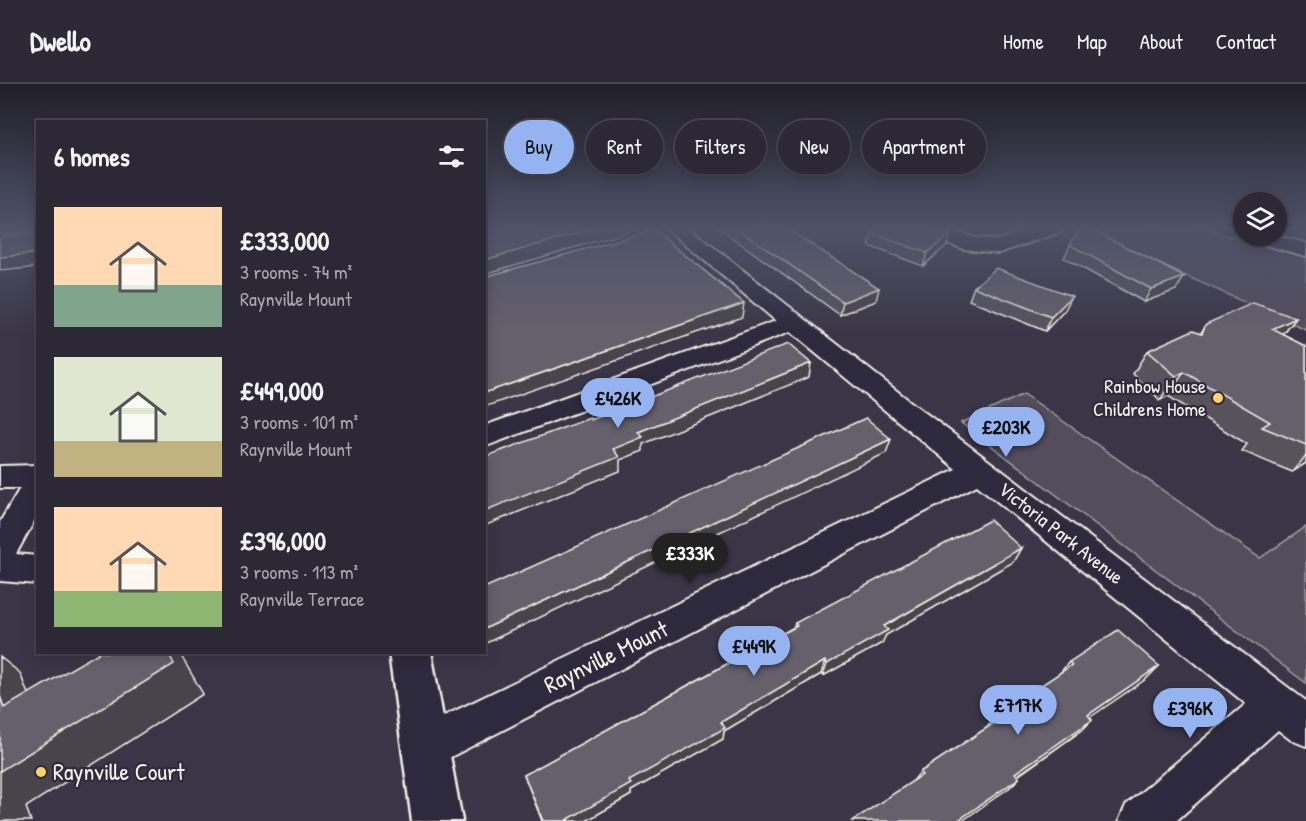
<!DOCTYPE html>
<meta charset="utf-8">
<style>
:root{--surface:#2c2835;--page:#34303d;--text:#f1f3f6;--muted:#a6a6ad;--line:#484450;--accent:#95b2f1}
body{margin:0;font-family:"Patrick Hand",sans-serif;background:var(--page);color:var(--text);height:100vh;display:flex;flex-direction:column;font-size:22px;white-space:nowrap}
*{box-sizing:border-box;margin:0}
p{font-size:20px;color:var(--muted)}
.icon{flex:none;width:33px;height:33px;fill:none;stroke:currentColor;stroke-width:2;stroke-linecap:round;stroke-linejoin:round}
.map{position:relative;flex:1;overflow:hidden}
.sheet{position:absolute;left:36px;top:36px;width:450px;height:534px;display:flex;flex-direction:column;background:var(--surface);border-radius:0px;box-shadow:0 3px 15px #0003,0 0 0 2px var(--line)}
.sheet>*{flex:none}
.banner{position:absolute;left:504px;top:36px;width:570px;height:54px;display:flex;gap:12px}
.tools{position:absolute;left:1233px;top:108px;display:grid;gap:12px}
.tools a{display:grid;place-items:center;width:54px;height:54px;border-radius:50%;background:var(--surface);box-shadow:0 3px 15px #0003,0 0 0 2px var(--line);font-size:30px}
.price{position:absolute;translate:-50% -51px;padding:0 14px;border-radius:21px;background:var(--accent);color:#111;font-size:20px;line-height:39px;filter:drop-shadow(0 2px 3px #0008)}
.price::after{content:'';position:absolute;left:50%;top:36px;width:18px;height:14px;margin-left:-9px;background:inherit;clip-path:polygon(0 0,100% 0,50% 100%)}
.price.current{background:#222;color:#fff}
ul{padding:0;list-style:none}
li{display:flex;align-items:center;gap:18px;height:150px;padding:0 18px}
li span{display:grid;place-items:center;flex:none;width:168px;height:120px;border-radius:0px;color:#555}
li>.icon{margin-inline-start:auto}
span .icon{width:72px;height:72px;fill:#fffc;stroke-width:1}
li b{font-size:26px}
h2{display:flex;justify-content:space-between;align-items:center;height:72px;padding:0 18px;font-size:26px}
.pill{padding:0 21px;border-radius:27px;background:var(--surface);box-shadow:0 3px 15px #0003,0 0 0 2px var(--line);font-size:21px;line-height:54px}
.pill.current{background:var(--accent);color:#111}
header{display:flex;align-items:center;gap:36px;box-sizing:border-box;height:84px;padding:0 30px;background:var(--surface);border-bottom:2px solid var(--line)}
header strong{font-size:28px}
nav{display:flex;gap:33px;margin-inline-start:auto;font-size:21px}
.map>svg:first-child{display:block}
.green{fill:#534e5c;stroke:#a4a0a2;stroke-width:1.5}
.lines{fill:none;stroke-linecap:round;stroke-linejoin:round}
.street-casing{stroke:#f4f1e8;stroke-width:4}
.secondary-casing{stroke:#f4f1e8;stroke-width:5}
.street{fill:#2f2a3d;fill-rule:evenodd}
.secondary{fill:#2f2a3d;fill-rule:evenodd}
.wall{fill:#57535d;stroke:#f4f1e8;stroke-width:1.5}
.shaded-wall{fill:#47444c;stroke:#f4f1e8;stroke-width:1.5}
.building{fill:#65616c;stroke:#f4f1e8;stroke-width:1.5}
.poi-dot{fill:#ffd166;stroke:#2f2a3d;stroke-width:2}
.labels{text-anchor:middle;stroke-width:4.5;stroke-linejoin:round;paint-order:stroke}
.poi-label{font-size:20px;fill:#f4f1e8;stroke:#2f2a3d;text-anchor:end}
.street-label{font-size:20px;fill:#f4f1e8;stroke:#2f2a3d}
.near-street-label{font-size:24px;fill:#f4f1e8;stroke:#2f2a3d}
.near-poi-label{font-size:24px;fill:#f4f1e8;stroke:#2f2a3d;text-anchor:start}
</style>
<header>
<strong>Dwello</strong>
<nav><a>Home</a><a>Map</a><a>About</a><a>Contact</a></nav>
</header>
<div class="map">
<svg width="1306" height="737" viewBox="0 0 1306 737">
<rect width="100%" height="100%" fill="#3b3647"/>
<filter id="ink" filterUnits="userSpaceOnUse"><feTurbulence type="fractalNoise" baseFrequency=".0167" numOctaves="2"/><feDisplacementMap in="SourceGraphic" scale="12" xChannelSelector="R" yChannelSelector="G"/><feConvolveMatrix kernelMatrix="1 2 1 2 8 2 1 2 1" color-interpolation-filters="sRGB"/></filter>
<g filter="url(#ink)">
<!-- green -->
<g class="green">
<path d="M1099,144H1200L1306,173V246L1089,148Z"/>
<path d="M1024,310L1260,474L1306,443V599L961,339Z"/>
</g>
<g class="lines">
<defs>
<g id="street">
<path d="M666,144H689L911,318L1306,617V662L1291,656L1278,646L1176,737H1119L1126,721L1246,620L977,401L439,679L424,685L409,679L403,664L409,649L956,385L790,248L484,363V342L776,237Z"/>
<path d="M913,144H945L975,154L997,156L1033,144H1064L1061,148L999,169L964,165L916,148Z"/>
<path d="M1244,152H1276L1306,159V172L1247,156Z"/>
<path d="M38,381V430L16,470L38,472V500L0,497V438L20,404H0V382Z"/>
</g>
<path id="secondary" d="M389,568H431L462,737H412Z"/>
</defs>
<!-- street casing -->
<use href="#street" class="street-casing"/>
<!-- secondary casing -->
<use href="#secondary" class="secondary-casing"/>
<!-- street -->
<use href="#street" class="street"/>
<!-- secondary -->
<use href="#secondary" class="secondary"/>
</g>
<!-- wall -->
<g class="wall">
<path d="M719,144H786L876,217L840,231Z"/>
<path d="M953,144H966L963,148Z"/>
<path d="M872,150L947,161L923,182L869,162Z"/>
<path d="M1070,161L1184,193L1176,206L1144,218L1064,174Z"/>
<path d="M974,203L1065,226L1045,247L969,216Z"/>
<path d="M1296,234L1283,251L1306,262V379L1292,388L1242,367L1247,360L1168,312L1160,316L1133,290L1147,267L1201,249L1206,240Z"/>
<path d="M1021,464L1013,478L886,551L882,559L823,592L821,590L724,647L723,655L631,707V711L586,737H542L524,691L794,543L795,539Z"/>
<path d="M1069,578L1159,582L1146,595L1090,633L1092,636L1081,647L1018,692L1019,694L1009,704L913,697L920,688L989,642H988L998,630L1059,590Z"/>
</g>
<!-- shaded-wall -->
<g class="shaded-wall">
<path d="M0,144H37L38,146L0,150Z"/>
<path d="M597,144H638V145L484,190V176Z"/>
<path d="M951,149L947,161L923,182L927,169Z"/>
<path d="M38,169V183L0,187V173Z"/>
<path d="M1184,193L1176,206L1144,218L1151,205Z"/>
<path d="M879,204L876,217L840,231L843,218Z"/>
<path d="M1072,212L1065,226L1045,247L1051,233Z"/>
<path d="M744,219L742,233L484,323V309Z"/>
<path d="M1296,234L1278,257L1272,245Z"/>
<path d="M811,279L809,293L643,360V367L620,376V387L484,442V427L613,365L638,348Z"/>
<path d="M1184,288L1168,312L1160,316L1176,292Z"/>
<path d="M891,355L886,369L484,560V545Z"/>
<path d="M1306,372V379L1292,388Z"/>
<path d="M1021,464L1013,478L886,551L882,559L823,592L827,580L884,542Z"/>
<path d="M168,568H178L180,570L203,610L26,723L31,737H0V687Z"/>
<path d="M0,573L20,589L44,652L4,624L0,612Z"/>
<path d="M825,577L821,590L724,647L723,655L631,707V711L586,737H565L721,638Z"/>
<path d="M1159,582L1146,595L1076,643L1088,631Z"/>
<path d="M1092,636L1081,647L1005,700L1015,689Z"/>
<path d="M1019,694L1009,704L962,737H957Z"/>
</g>
<!-- building -->
<g class="building">
<path d="M32,144H38V169L0,173V153L31,149Z"/>
<path d="M484,144H597L484,176Z"/>
<path d="M737,144H786L879,204L843,218Z"/>
<path d="M878,144H939L951,149L927,169L872,150Z"/>
<path d="M1079,144H1090L1184,193L1151,205L1070,161Z"/>
<path d="M654,146L744,219L484,309V193Z"/>
<path d="M996,184L1072,212L1051,233L974,203Z"/>
<path d="M1253,219L1296,234L1272,245L1306,262V361L1262,343L1270,338L1184,288L1176,292L1147,267L1193,246L1202,249L1206,240Z"/>
<path d="M788,260L811,279L638,348L643,353L613,365L619,373L484,427V373L590,334L591,336Z"/>
<path d="M866,334L891,355L484,545V504Z"/>
<path d="M990,436L1021,464L884,542L888,546L827,580L825,577L721,638L725,644L629,697L631,700L565,737H543L524,691L797,542L795,539Z"/>
<path d="M1118,546L1159,582L1088,631L1092,636L1015,689L1019,694L957,737H852L922,691L920,688L1002,634L998,630L1072,581L1069,578Z"/>
<path d="M100,568H168L174,580L0,687V612L4,624Z"/>
</g>
</g>
<!-- sky -->
<linearGradient id="sky" x2="0" y2="1"><stop stop-color="#201e27"/><stop offset="0.58" stop-color="#4f5269"/><stop offset="1" stop-color="#4f5269" stop-opacity="0"/></linearGradient>
<rect width="1306" height="248" fill="url(#sky)"/>
<!-- markers -->
<g class="poi-dot">
<circle cx="1218" cy="314" r="6"/>
<circle cx="41" cy="688" r="6"/>
</g>
<g class="labels">
<!-- poi labels -->
<g class="poi-label">
<text x="1206" y="309">Rainbow House<tspan x="1206" dy="23">Childrens Home</tspan></text>
</g>
<!-- street labels -->
<g class="street-label">
<text transform="translate(1061 449) rotate(38)" y="7">Victoria Park Avenue</text>
</g>
<!-- near-street labels -->
<g class="near-street-label">
<text transform="translate(606 573) rotate(-26)" y="8">Raynville Mount</text>
</g>
<!-- near-poi labels -->
<g class="near-poi-label">
<text x="53" y="696">Raynville Court</text>
</g>
</g>
</svg>
<div class="tools">
<a><svg class="icon" aria-label="layers" viewBox="0 0 24 24"><path d="M12 4l9 5-9 5-9-5zM3 14l9 5 9-5"/></svg></a>
</div>
<b class="price" style="left:618px;top:345px">£426K</b>
<b class="price" style="left:1006px;top:374px">£203K</b>
<b class="price current" style="left:690px;top:500px">£333K</b>
<b class="price" style="left:754px;top:593px">£449K</b>
<b class="price" style="left:1018px;top:652px">£717K</b>
<b class="price" style="left:1190px;top:655px">£396K</b>
<div class="banner">
<a class="pill current">Buy</a>
<a class="pill">Rent</a>
<a class="pill">Filters</a>
<a class="pill">New</a>
<a class="pill">Apartment</a>
</div>
<section class="sheet">
<h2>6 homes<svg class="icon" aria-label="filters" viewBox="0 0 24 24"><path d="M4 7h16M4 17h16"/><circle cx="9" cy="7" r="2"/><circle cx="15" cy="17" r="2"/></svg></h2>
<ul>
<li><span style="background:linear-gradient(#ffd9b3 65%,#7fa58c 0)"><svg class="icon" aria-label="home" viewBox="0 0 24 24"><path d="M3 11l9-7 9 7M6 9v11h12V9"/></svg></span><div><b>£333,000</b><p>3 rooms · 74 m²</p><p>Raynville Mount</p></div></li>
<li><span style="background:linear-gradient(#dfe7d0 70%,#c2b280 0)"><svg class="icon" aria-label="home" viewBox="0 0 24 24"><path d="M3 11l9-7 9 7M6 9v11h12V9"/></svg></span><div><b>£449,000</b><p>3 rooms · 101 m²</p><p>Raynville Mount</p></div></li>
<li><span style="background:linear-gradient(#ffd9b3 70%,#8fb573 0)"><svg class="icon" aria-label="home" viewBox="0 0 24 24"><path d="M3 11l9-7 9 7M6 9v11h12V9"/></svg></span><div><b>£396,000</b><p>3 rooms · 113 m²</p><p>Raynville Terrace</p></div></li>
</ul>
</section>
</div>
